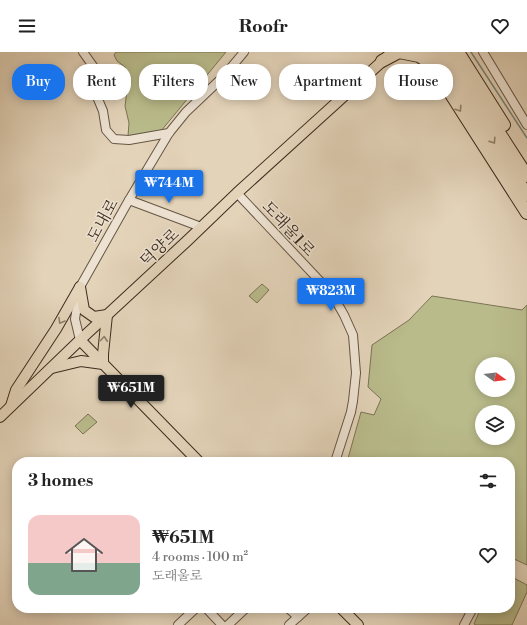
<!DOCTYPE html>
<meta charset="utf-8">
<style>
:root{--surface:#fff;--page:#f2f2f2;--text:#222;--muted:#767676;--line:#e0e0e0;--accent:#1a73e8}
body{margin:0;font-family:"Libre Bodoni","Noto Serif KR",serif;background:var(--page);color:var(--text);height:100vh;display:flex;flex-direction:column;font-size:15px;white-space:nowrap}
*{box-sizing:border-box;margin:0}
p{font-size:13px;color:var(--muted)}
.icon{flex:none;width:22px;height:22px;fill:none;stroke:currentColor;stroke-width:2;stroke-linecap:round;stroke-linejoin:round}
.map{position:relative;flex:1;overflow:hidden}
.side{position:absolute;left:12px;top:405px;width:503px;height:156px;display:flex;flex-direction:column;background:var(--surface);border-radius:16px;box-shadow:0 2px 10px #0003}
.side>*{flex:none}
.top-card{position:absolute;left:12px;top:12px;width:503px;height:36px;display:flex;gap:8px}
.needle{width:26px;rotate:104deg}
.tools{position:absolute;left:475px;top:305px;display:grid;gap:8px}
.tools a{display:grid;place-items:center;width:40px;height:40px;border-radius:50%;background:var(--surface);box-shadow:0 2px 10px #0003;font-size:20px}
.price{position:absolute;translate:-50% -34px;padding:0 9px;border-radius:4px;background:var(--accent);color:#fff;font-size:13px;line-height:26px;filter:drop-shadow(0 1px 2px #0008)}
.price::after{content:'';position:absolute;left:50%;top:24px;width:12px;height:9px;margin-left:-6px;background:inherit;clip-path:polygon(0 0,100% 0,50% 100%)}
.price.active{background:#222;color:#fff}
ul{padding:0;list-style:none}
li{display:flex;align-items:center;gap:12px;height:100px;padding:0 16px}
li+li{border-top:1px solid var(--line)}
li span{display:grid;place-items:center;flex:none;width:112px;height:80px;border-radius:12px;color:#555}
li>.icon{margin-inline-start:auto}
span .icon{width:48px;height:48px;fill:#fffc;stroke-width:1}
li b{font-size:17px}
h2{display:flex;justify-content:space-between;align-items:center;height:48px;padding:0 16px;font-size:17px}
.tag{padding:0 14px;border-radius:16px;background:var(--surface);box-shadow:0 2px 10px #0003;font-size:14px;line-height:36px}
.tag.active{background:var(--accent);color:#fff}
header{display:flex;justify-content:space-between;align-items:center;height:52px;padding:0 16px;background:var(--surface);font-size:18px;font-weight:800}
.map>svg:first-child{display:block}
.green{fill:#b9bb8b;stroke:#7a7454;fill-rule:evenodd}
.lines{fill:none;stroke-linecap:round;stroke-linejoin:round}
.stream{stroke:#737f7a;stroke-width:1.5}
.minor-casing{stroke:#665645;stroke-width:10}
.major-casing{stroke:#3c2c1e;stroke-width:12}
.highway-casing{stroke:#3c2c1e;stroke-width:14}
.minor{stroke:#ede2d2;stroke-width:8}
.major{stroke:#e3d3b9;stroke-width:10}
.highway{stroke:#e3d3b9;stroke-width:12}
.oneway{stroke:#90806c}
.labels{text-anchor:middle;stroke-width:3;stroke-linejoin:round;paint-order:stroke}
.street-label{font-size:16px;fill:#3c2c1e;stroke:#ede2d2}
</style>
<header><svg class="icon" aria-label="menu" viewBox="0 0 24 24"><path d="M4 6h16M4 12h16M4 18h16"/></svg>Roofr<svg class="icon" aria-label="heart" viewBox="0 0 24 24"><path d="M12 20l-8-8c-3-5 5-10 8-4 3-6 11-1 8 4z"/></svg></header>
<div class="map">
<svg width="527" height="573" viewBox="0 0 527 573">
<rect width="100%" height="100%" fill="#e3d3b9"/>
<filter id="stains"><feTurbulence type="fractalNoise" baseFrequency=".005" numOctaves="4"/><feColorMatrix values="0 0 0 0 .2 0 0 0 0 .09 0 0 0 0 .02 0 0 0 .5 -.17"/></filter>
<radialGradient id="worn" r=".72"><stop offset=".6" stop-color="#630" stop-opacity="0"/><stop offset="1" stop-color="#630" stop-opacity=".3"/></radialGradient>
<!-- green -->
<g class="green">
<path d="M116,0H226L161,79L128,84L129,71L125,54L128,31L125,15L117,9L114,3Z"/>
<path d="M262,232L269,238L257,251L249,244Z"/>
<path d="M432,244L522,258L527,253V513L510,505V410H347L361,360L374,363L381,347L368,335L372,293L409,268ZM482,312H508V338H482ZM482,360H508V386H482Z"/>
<path d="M88,362L97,370L83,382L75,374Z"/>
<path d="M510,524L527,533V540L512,573H476L474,572L481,556H510Z"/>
</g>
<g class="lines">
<!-- stream -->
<path class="stream" d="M471,0L527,86"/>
<defs>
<g id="minor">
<path d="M83,0L93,14L95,40L103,59L106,78L114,87L129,88L169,81"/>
<path d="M483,0L527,73"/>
<path d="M237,141L332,242L344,263L353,283L356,321L353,349L351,360L335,410"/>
<path d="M129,148L201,175"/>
<path d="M80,288L75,267L80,235L129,148L169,81L186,60L224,24L244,0"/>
<path d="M206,556L222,573"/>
<path d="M288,556L298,565"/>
<path d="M178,573L196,556"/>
<path d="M228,573L246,556"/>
<path d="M289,573L308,556"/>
<path d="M464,573L473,556"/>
</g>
<g id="major">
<path d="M80,288L199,410"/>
<path d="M52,316L81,309L103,312V302L107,263L94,265L84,258L80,235"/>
<path d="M11,354L16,338L56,277L80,235"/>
<path d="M0,365L80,288L187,189L237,141L388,4"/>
<path d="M341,556L358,573"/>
</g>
<g id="highway">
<path d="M424,0L527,161"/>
<path d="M436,0L527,143"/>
<path d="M447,0L527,124"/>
<path d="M458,0L504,73"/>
<path d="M382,9L399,0L419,4L430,11"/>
</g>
</defs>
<!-- minor casing -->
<use href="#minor" class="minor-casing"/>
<!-- major casing -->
<use href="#major" class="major-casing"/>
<!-- highway casing -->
<use href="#highway" class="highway-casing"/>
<!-- minor -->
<use href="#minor" class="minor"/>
<!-- major -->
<use href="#major" class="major"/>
<!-- highway -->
<use href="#highway" class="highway"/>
</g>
<!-- one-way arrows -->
<defs><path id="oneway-chevron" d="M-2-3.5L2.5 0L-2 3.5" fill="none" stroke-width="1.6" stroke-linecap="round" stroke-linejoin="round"/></defs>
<g class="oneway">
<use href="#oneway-chevron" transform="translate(459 57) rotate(57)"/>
<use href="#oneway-chevron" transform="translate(493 89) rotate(57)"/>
<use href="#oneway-chevron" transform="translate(61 269) rotate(120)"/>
<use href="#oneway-chevron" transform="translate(104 287) rotate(-86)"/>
</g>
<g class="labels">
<!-- street labels -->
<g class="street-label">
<text transform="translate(102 168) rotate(-61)" y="6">도내로</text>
<text transform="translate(289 176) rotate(47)" y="6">도래울1로</text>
<text transform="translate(159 195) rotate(-43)" y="6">덕양로</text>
</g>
</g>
<rect width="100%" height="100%" filter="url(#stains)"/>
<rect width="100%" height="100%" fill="url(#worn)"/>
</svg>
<div class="tools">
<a><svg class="needle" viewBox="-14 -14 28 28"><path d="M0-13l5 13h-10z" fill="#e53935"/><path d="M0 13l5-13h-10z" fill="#767676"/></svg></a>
<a><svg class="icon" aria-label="layers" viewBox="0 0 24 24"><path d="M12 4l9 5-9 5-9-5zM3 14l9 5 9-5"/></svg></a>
</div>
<b class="price" style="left:169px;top:152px">₩744M</b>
<b class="price" style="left:331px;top:260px">₩823M</b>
<b class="price active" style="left:131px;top:357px">₩651M</b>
<div class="top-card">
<a class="tag active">Buy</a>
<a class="tag">Rent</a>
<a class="tag">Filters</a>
<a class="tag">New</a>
<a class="tag">Apartment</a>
<a class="tag">House</a>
</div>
<section class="side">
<h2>3 homes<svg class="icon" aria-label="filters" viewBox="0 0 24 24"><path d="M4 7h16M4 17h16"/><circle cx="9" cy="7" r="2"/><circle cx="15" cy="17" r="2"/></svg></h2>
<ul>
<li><span style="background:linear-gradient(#f6c9c9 60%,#7fa58c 0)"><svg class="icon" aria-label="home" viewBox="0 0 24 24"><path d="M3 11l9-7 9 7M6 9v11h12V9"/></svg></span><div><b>₩651M</b><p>4 rooms · 100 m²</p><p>도래울로</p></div><svg class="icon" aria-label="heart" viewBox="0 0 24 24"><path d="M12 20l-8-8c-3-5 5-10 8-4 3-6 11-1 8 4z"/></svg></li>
</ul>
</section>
</div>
